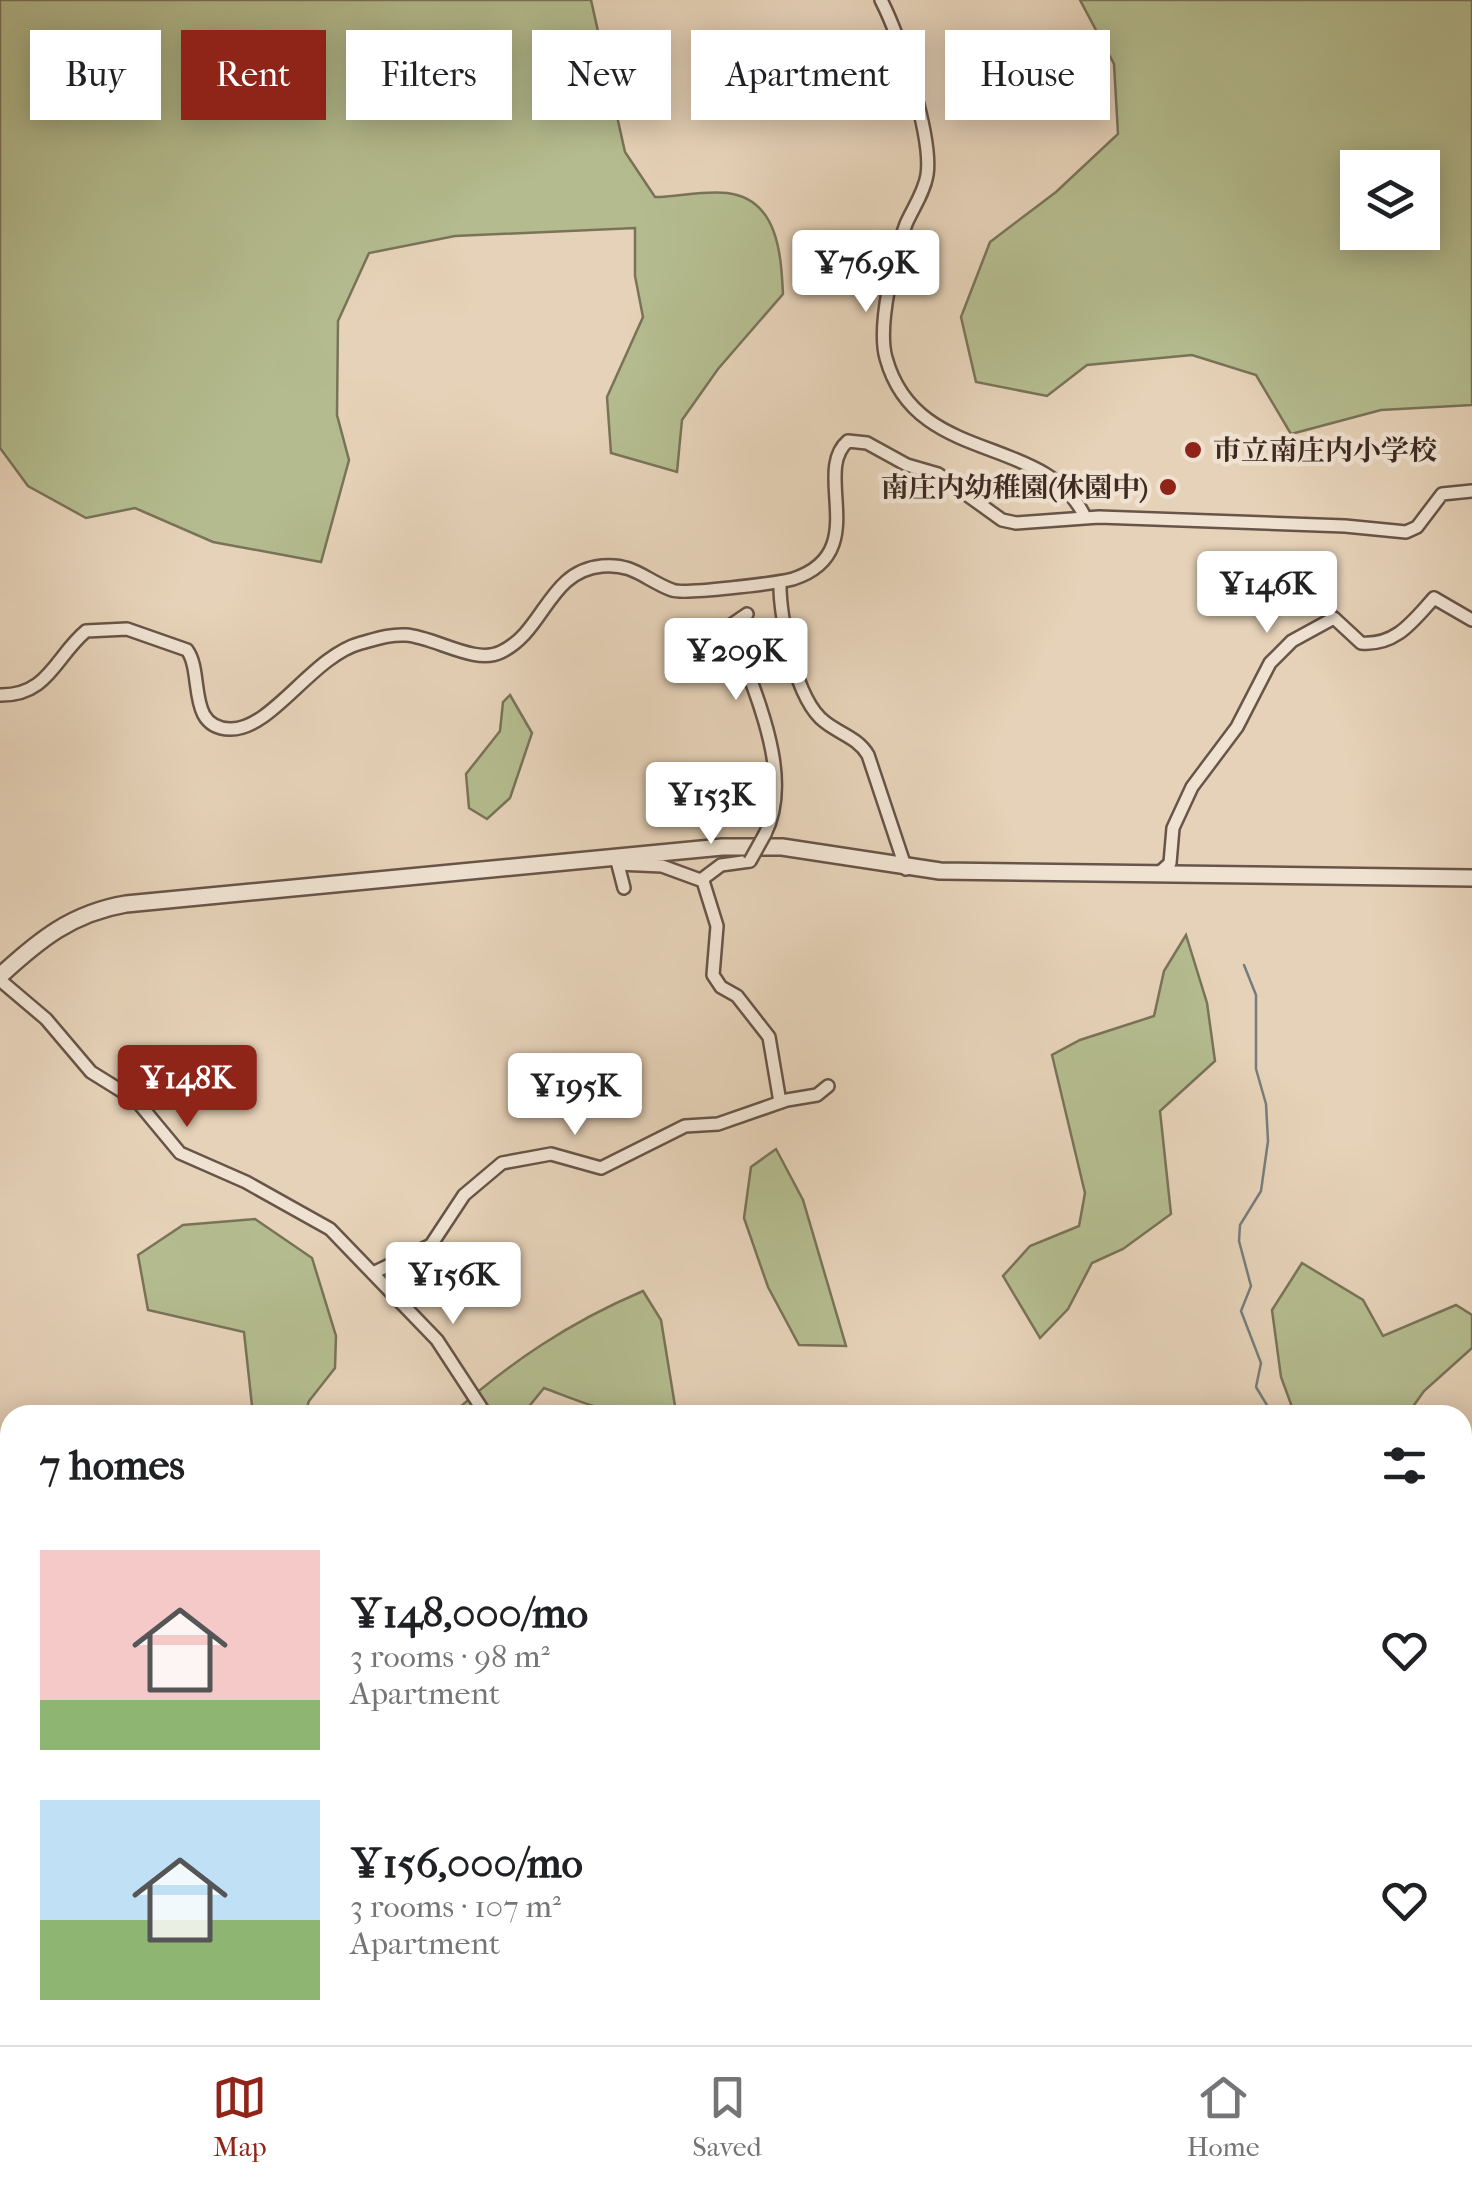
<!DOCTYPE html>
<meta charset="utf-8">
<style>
:root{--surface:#fff;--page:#f2f2f2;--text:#202124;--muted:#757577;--line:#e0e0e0;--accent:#8f2418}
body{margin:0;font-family:"IM FELL French Canon","Noto Serif JP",serif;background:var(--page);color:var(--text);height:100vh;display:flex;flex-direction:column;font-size:38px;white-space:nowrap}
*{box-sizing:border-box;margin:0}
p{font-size:32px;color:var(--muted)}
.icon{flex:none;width:55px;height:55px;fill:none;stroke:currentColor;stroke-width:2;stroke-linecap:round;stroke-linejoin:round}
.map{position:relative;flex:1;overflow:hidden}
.drawer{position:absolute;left:0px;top:1405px;width:1472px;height:640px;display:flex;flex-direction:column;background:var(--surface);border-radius:30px 30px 0 0;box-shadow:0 5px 25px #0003}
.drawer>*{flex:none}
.guide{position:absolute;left:30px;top:30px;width:1412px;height:90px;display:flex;gap:20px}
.controls{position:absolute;left:1340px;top:150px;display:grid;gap:20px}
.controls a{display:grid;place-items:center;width:100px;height:100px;border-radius:0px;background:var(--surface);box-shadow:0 5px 25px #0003;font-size:50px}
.price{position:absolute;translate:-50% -85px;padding:0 22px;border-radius:10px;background:#fff;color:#222;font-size:32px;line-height:65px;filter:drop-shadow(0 2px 5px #0008)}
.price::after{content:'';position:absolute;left:50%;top:60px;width:30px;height:22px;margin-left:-15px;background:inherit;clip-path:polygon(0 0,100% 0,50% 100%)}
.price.selected{background:var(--accent);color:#fff}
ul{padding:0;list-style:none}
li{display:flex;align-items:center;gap:30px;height:250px;padding:0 40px}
li span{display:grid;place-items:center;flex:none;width:280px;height:200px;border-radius:0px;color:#555}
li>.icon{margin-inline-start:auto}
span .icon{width:120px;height:120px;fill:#fffc;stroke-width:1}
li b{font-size:42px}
h2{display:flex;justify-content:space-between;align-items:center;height:120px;padding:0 40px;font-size:42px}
.tag{padding:0 35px;border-radius:0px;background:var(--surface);box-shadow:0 5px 25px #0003;font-size:35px;line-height:90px}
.tag.selected{background:var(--accent);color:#fff}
.dock{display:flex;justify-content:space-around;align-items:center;height:140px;border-top:2px solid var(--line);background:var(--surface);font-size:28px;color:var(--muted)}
.dock a{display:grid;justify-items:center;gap:5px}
.dock .selected{color:var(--accent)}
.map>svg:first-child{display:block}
.green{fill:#b4bc8f;stroke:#797358;stroke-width:2.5;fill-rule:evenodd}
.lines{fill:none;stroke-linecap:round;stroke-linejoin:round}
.stream{stroke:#757d7c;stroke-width:2.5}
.minor-casing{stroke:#685448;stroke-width:16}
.tertiary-casing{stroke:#685448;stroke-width:20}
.trunk-casing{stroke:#3e2a22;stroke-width:25}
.minor{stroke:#efe2d1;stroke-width:11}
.tertiary{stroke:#efe2d1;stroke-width:15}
.trunk{stroke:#e6d2b8;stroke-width:20}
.minor-bridge-casing{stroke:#685448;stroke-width:16;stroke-linecap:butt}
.minor-bridge{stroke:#efe2d1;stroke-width:11}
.poi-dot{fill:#8f2418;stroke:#efe2d1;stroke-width:4}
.labels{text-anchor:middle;stroke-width:9;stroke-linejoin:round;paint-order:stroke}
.poi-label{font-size:28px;font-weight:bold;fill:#3e2a22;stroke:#efe2d1;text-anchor:start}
</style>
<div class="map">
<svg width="1472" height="2045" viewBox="0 0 1472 2045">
<rect width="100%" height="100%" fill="#e6d2b8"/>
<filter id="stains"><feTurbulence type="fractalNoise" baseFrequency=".002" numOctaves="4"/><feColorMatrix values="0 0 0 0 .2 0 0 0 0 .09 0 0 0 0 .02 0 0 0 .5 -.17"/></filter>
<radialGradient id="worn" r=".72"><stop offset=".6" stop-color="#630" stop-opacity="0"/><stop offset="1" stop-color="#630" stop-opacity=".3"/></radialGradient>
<!-- green -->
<g class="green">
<path d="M0,0H591L625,152L655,197C677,197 704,190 727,193C778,199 781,254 783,294L718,369L682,420L677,472L611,453L607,397L643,317L635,276V228L455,236L369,253L338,321L337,415L349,460L321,562L213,542L135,508L86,518L28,486L0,448Z"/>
<path d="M1080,0H1472V405L1381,410L1291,434L1256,375L1192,355L1087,365L1047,396L976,382L961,317L990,242L1056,192L1118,134L1114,64ZM1358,168H1422V232H1358Z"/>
<path d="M510,695L532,733L510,798L487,819L469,808L466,774L500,731L503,702Z"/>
<path d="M1186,935L1207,1003L1215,1061L1160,1111L1171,1214L1123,1249L1092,1263L1068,1309L1040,1338L1003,1276L1030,1246L1079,1226L1085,1193L1052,1055L1080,1040L1154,1016L1164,971Z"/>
<path d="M776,1149L803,1200L846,1346L799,1345L768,1287L744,1218L751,1167Z"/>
<path d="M255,1219L312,1258L336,1336L335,1368L309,1401L304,1415H253L244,1332L148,1310L138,1255L183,1225Z"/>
<path d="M1302,1263L1363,1300L1383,1336L1456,1305L1472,1315V1348L1424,1391L1407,1415H1295L1281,1377L1272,1310Z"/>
<path d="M643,1291L661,1320L675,1406C623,1422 593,1406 544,1388L522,1415H451C510,1362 570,1322 643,1291Z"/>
</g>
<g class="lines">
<!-- stream -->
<path class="stream" d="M1244,965L1256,995V1069L1266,1104L1268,1141L1261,1191L1240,1225L1239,1241L1251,1286L1241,1311L1261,1363L1256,1387L1273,1415"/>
<defs>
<g id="minor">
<path d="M881,0C899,35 933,137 927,175C924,193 913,208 906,224C894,255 877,326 886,358C916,467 1045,432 1085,517"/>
<path d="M780,582C779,617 796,701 825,722C840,734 858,738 868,755L906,869"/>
<path d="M747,614L731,625C750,685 796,772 765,834"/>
<path d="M0,695C48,696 55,657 86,631L127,629L187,650C204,673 186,728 230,729C272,730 312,656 361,643C376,639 390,634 406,635C435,637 475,665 501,652C545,631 548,571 602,566C634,563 645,580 672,590C683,595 777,583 793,579C873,553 811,472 848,441L867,443L907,465L938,474L1002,520L1016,523L1099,517L1345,526L1406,532L1417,527L1442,494L1472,491"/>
<path d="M617,861L624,888"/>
<path d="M618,864L662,866L703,881L717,926L713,975L721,987L737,996L769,1037L780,1102"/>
<path d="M1158,874L1170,863L1173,828L1192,787L1237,727L1270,663L1292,641L1334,618L1361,643C1396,646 1413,621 1434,598L1472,620"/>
<path d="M701,880L721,865L750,861"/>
<path d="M0,980L46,1019L91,1072L136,1100L180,1153L246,1182L330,1229L437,1340L486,1415"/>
<path d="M373,1273L431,1245L464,1195L502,1163L551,1154L601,1168L685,1126L718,1124L787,1100L817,1095L828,1086"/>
<path d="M0,1987L10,1982"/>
<path d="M1328,2035L1330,2045"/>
</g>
<path id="tertiary" d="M0,976C39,940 72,913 126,904L722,847H782L940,871L1472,878"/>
<g id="trunk">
<path d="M0,1964L10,1959"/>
<path d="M1077,2035L1106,2045"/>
</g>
</defs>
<!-- minor casing -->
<use href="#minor" class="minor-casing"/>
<!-- tertiary casing -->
<use href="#tertiary" class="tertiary-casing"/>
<!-- trunk casing -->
<use href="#trunk" class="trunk-casing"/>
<!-- minor -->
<use href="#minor" class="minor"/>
<!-- tertiary -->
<use href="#tertiary" class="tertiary"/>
<!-- trunk -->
<use href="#trunk" class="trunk"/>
<defs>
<path id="minor-bridge" d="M750,861L765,834"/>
</defs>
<!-- minor-bridge casing -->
<use href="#minor-bridge" class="minor-bridge-casing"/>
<!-- minor-bridge -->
<use href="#minor-bridge" class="minor-bridge"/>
</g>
<!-- markers -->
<g class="poi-dot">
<circle cx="1193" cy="450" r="10"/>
<circle cx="1168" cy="487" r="10"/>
</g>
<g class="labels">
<!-- poi labels -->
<g class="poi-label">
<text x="1213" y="460">市立南庄内小学校</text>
<text x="1148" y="497" text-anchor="end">南庄内幼稚園(休園中)</text>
</g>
</g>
<rect width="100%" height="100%" filter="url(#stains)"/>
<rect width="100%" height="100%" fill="url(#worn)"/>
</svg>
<div class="controls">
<a><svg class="icon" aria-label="layers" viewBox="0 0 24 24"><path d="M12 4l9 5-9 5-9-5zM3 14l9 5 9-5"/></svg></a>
</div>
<b class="price" style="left:866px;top:315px">¥76.9K</b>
<b class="price" style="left:1267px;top:636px">¥146K</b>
<b class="price" style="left:736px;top:703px">¥209K</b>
<b class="price" style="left:711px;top:847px">¥153K</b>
<b class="price selected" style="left:187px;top:1130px">¥148K</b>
<b class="price" style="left:575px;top:1138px">¥195K</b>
<b class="price" style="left:453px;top:1327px">¥156K</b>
<div class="guide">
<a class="tag">Buy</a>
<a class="tag selected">Rent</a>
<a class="tag">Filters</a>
<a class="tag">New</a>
<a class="tag">Apartment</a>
<a class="tag">House</a>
</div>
<section class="drawer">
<h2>7 homes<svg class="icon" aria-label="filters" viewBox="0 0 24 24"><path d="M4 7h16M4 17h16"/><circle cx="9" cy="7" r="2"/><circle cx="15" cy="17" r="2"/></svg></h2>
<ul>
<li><span style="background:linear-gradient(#f6c9c9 75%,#8fb573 0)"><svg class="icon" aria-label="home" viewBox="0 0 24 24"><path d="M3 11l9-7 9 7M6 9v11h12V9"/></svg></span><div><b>¥148,000/mo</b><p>3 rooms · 98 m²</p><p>Apartment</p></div><svg class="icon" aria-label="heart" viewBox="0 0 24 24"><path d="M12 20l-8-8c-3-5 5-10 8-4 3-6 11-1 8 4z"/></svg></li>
<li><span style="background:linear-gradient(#bfe0f5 60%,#8fb573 0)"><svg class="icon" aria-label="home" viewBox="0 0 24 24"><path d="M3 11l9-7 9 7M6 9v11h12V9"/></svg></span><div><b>¥156,000/mo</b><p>3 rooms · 107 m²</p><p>Apartment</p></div><svg class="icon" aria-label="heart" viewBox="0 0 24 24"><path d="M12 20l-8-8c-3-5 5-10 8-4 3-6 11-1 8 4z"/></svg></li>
</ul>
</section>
</div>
<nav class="dock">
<a class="selected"><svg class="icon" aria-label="map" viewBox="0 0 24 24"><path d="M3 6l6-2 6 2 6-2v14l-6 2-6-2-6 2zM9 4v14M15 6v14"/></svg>Map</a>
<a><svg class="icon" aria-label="saved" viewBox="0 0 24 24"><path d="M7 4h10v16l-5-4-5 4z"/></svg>Saved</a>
<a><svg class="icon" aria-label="home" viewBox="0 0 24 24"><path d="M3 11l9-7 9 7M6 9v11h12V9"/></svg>Home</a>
</nav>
